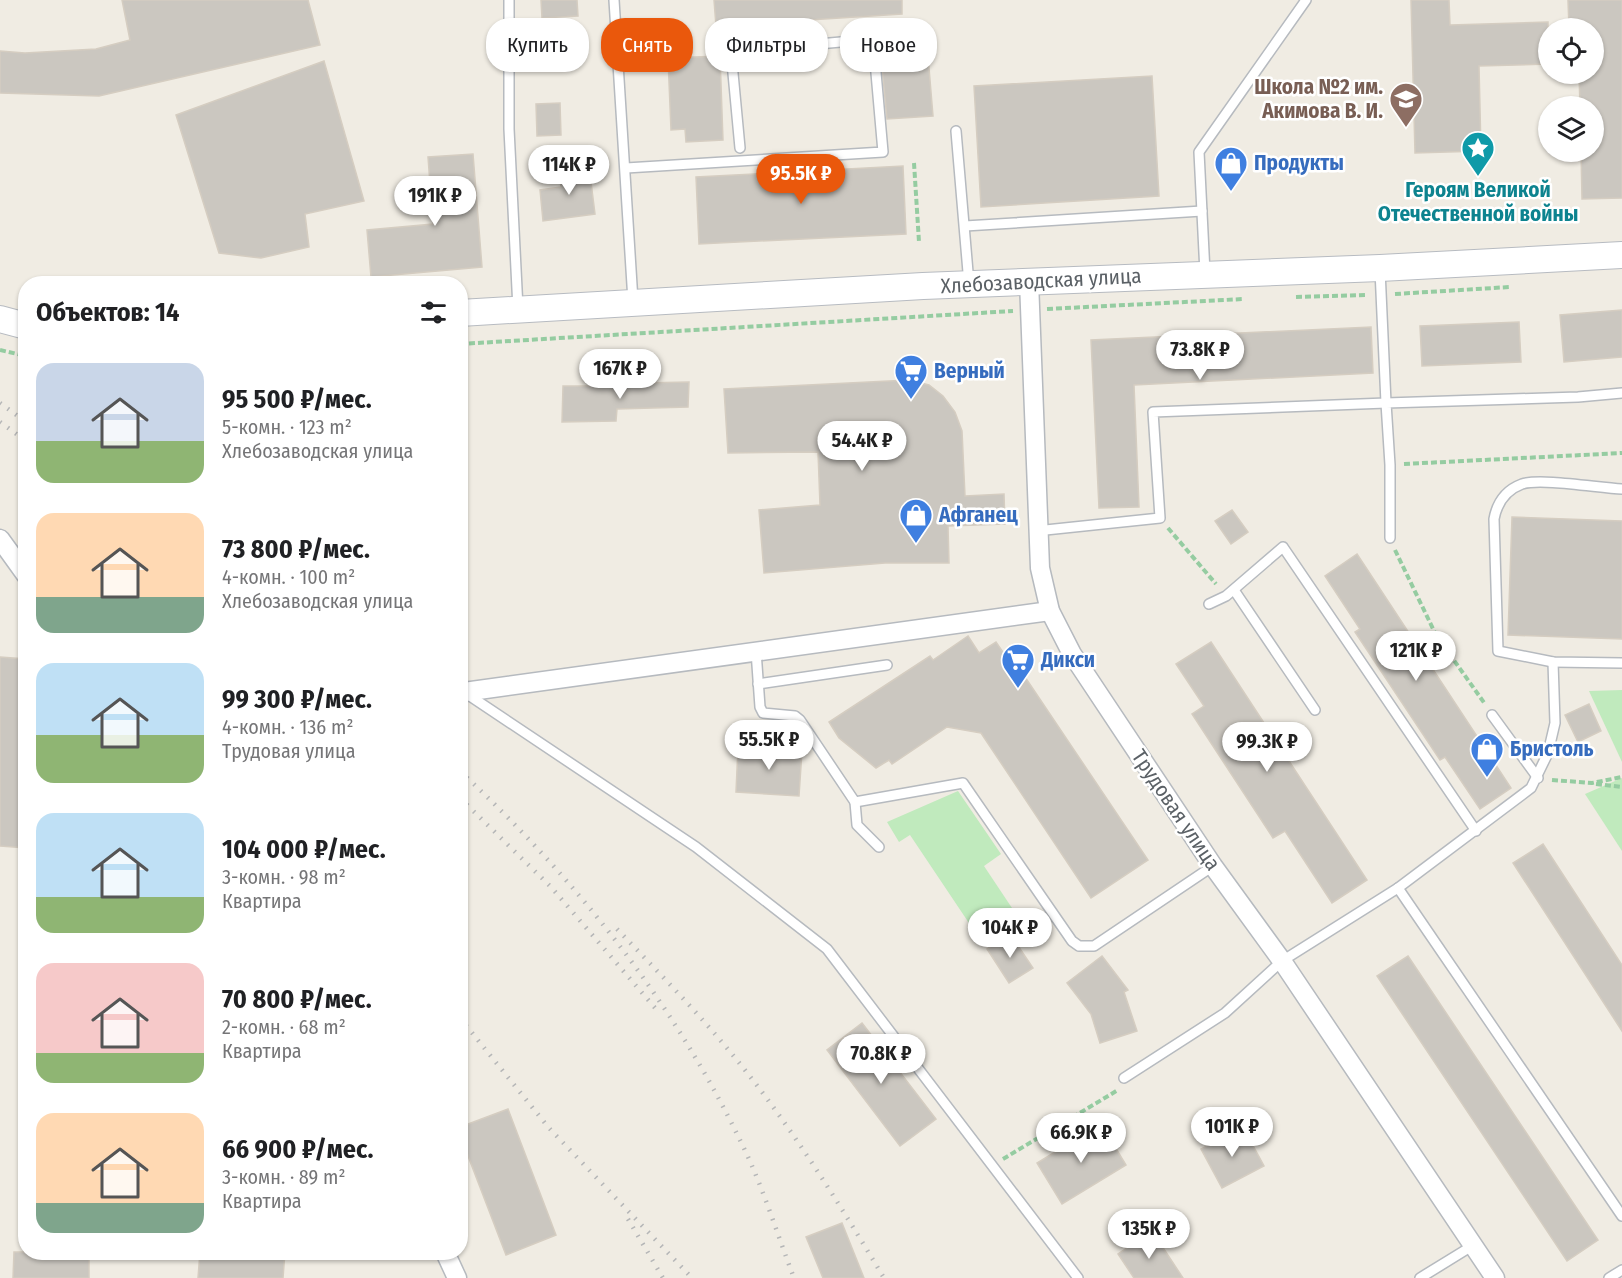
<!DOCTYPE html>
<html lang="ru">
<meta charset="utf-8">
<style>
:root{--surface:#fff;--page:#f6f6f6;--text:#202124;--muted:#757577;--accent:#ea580c}
body{margin:0;font-family:"Fira Sans Condensed",sans-serif;background:var(--page);color:var(--text);height:100vh;display:flex;flex-direction:column;font-size:22px;white-space:nowrap}
*{box-sizing:border-box;margin:0}
p{font-size:20px;color:var(--muted)}
.icon{flex:none;width:33px;height:33px;fill:none;stroke:currentColor;stroke-width:2;stroke-linecap:round;stroke-linejoin:round}
.map{position:relative;flex:1;overflow:hidden}
.details{position:absolute;left:18px;top:276px;width:450px;height:984px;display:flex;flex-direction:column;background:var(--surface);border-radius:24px;box-shadow:0 2px 4px #0004}
.details>*{flex:none}
.banner{position:absolute;left:486px;top:18px;width:570px;height:54px;display:flex;gap:12px}
.controls{position:absolute;left:1538px;top:18px;display:grid;gap:12px}
.controls a{display:grid;place-items:center;width:66px;height:66px;border-radius:50%;background:var(--surface);box-shadow:0 2px 4px #0004;font-size:30px}
.price{position:absolute;translate:-50% -51px;padding:0 14px;border-radius:21px;background:#fff;color:#222;font-size:20px;line-height:39px;filter:drop-shadow(0 2px 3px #0008)}
.price::after{content:'';position:absolute;left:50%;top:36px;width:18px;height:14px;margin-left:-9px;background:inherit;clip-path:polygon(0 0,100% 0,50% 100%)}
.price.current{background:var(--accent);color:#fff}
ul{padding:0;list-style:none}
li{display:flex;align-items:center;gap:18px;height:150px;padding:0 18px}
li span{display:grid;place-items:center;flex:none;width:168px;height:120px;border-radius:18px;color:#555}
li>.icon{margin-inline-start:auto}
span .icon{width:72px;height:72px;fill:#fffc;stroke-width:1}
li b{font-size:26px}
h2{display:flex;justify-content:space-between;align-items:center;height:72px;padding:0 18px;font-size:26px}
.tag{padding:0 21px;border-radius:24px;background:var(--surface);box-shadow:0 2px 4px #0004;font-size:21px;line-height:54px}
.tag.current{background:var(--accent);color:#fff}
.map>svg:first-child{display:block}
.green{fill:#c0eabd}
.building{fill:#cbc7c0;stroke:#d5cdc1;stroke-width:1.5}
.lines{fill:none;stroke-linecap:round;stroke-linejoin:round}
.lane-casing{stroke:#b6babf;stroke-width:12}
.street-casing{stroke:#b6babf;stroke-width:21}
.secondary-casing{stroke:#b7bbc1;stroke-width:28}
.path{stroke:#95cca1;stroke-width:4;stroke-dasharray:6 3;stroke-linecap:butt}
.lane{stroke:#fff;stroke-width:9}
.street{stroke:#fff;stroke-width:18}
.secondary{stroke:#fff;stroke-width:26}
.rail{stroke:#b5b6b7;stroke-width:4.5;stroke-dasharray:1.5 8;stroke-linecap:butt}
.labels{text-anchor:middle;stroke-width:5;stroke-linejoin:round;paint-order:stroke}
.education-label{font-size:21px;font-weight:bold;fill:#785e54;stroke:#fff;text-anchor:end}
.shop-label{font-size:21px;font-weight:bold;fill:#366cbe;stroke:#fff;text-anchor:start}
.culture-label{font-size:21px;font-weight:bold;fill:#0d838f;stroke:#fff}
.street-label{font-size:21px;fill:#5b6166;stroke:#fff}
</style>
<div class="map">
<svg width="1622" height="1278" viewBox="0 0 1622 1278">
<rect width="100%" height="100%" fill="#f0ece3"/>
<!-- green -->
<g class="green">
<path d="M1622,690V762L1589,691Z"/>
<path d="M1622,778V851L1585,794Z"/>
<path d="M958,791L1001,854L984,866L1016,914L979,938L910,835L899,842L887,822Z"/>
</g>
<!-- building -->
<g class="building">
<path d="M122,0H308L320,45L99,96L0,93V51L25,53L96,49L130,40Z"/>
<path d="M541,0H577L578,16L542,18Z"/>
<path d="M714,0H902V14L716,26Z"/>
<path d="M1411,0H1449L1450,25L1548,22V64L1479,66L1481,151L1415,153Z"/>
<path d="M1568,0H1622V198L1582,199L1581,152H1593V106H1580L1579,74H1593V28H1569Z"/>
<path d="M926,32L933,116L887,119L879,36Z"/>
<path d="M720,56L723,140L686,142L685,129L671,130L668,58Z"/>
<path d="M324,61L364,201L305,214L309,247L261,258L219,253L176,115Z"/>
<path d="M1152,76L1159,196L981,207L974,86Z"/>
<path d="M560,103L561,135L537,136L536,104Z"/>
<path d="M473,154L482,267L371,277L367,230L433,224L428,157Z"/>
<path d="M589,166L595,214L543,221L540,190L561,187L558,169Z"/>
<path d="M903,166L906,234L699,244L696,177Z"/>
<path d="M1622,310V357L1564,362L1560,315Z"/>
<path d="M1519,322L1521,362L1422,366L1420,326Z"/>
<path d="M1371,327L1373,373L1134,385L1139,507L1099,508L1091,340Z"/>
<path d="M909,380L929,385L943,396L955,412L962,431L965,496L1004,494L1005,524L948,526L949,563H885L764,573L759,510L820,505L818,452L728,453L724,389Z"/>
<path d="M689,382L688,407L617,409L616,421L562,422L563,386H641V383Z"/>
<path d="M1232,510L1248,532L1231,544L1215,521Z"/>
<path d="M1512,517L1622,521V639L1508,635Z"/>
<path d="M1357,554L1511,788L1480,809L1445,757L1440,760L1355,632L1360,629L1325,576Z"/>
<path d="M968,636L979,653L996,642L1020,677L1023,674L1148,860L1091,898L981,733L947,727L892,764L889,760L876,768L839,738L829,722L930,656L933,660Z"/>
<path d="M1211,642L1367,880L1332,903L1285,831L1273,838L1192,714L1204,706L1176,664Z"/>
<path d="M0,657L26,659V848L0,846Z"/>
<path d="M1589,704L1601,731L1578,742L1565,715Z"/>
<path d="M738,747L802,751L799,796L736,792Z"/>
<path d="M1543,844L1622,965V1031L1513,863Z"/>
<path d="M1010,934L1033,968L1009,983L987,949Z"/>
<path d="M1102,956L1128,990L1124,992L1137,1031L1100,1043L1091,1014L1067,983Z"/>
<path d="M1408,956L1598,1240L1567,1261L1377,976Z"/>
<path d="M862,1023L936,1119L900,1146L827,1050Z"/>
<path d="M508,1109L556,1235L506,1255L460,1135V1127Z"/>
<path d="M1101,1124L1126,1165L1062,1204L1037,1163Z"/>
<path d="M1243,1127L1264,1166L1222,1188L1201,1149Z"/>
<path d="M842,1223L864,1278H823L806,1237Z"/>
<path d="M1152,1231L1183,1278H1134L1118,1254Z"/>
<path d="M14,1252H89V1278H13Z"/>
<path d="M200,1252H285L283,1278H198Z"/>
</g>
<g class="lines">
<defs>
<g id="lane">
<path d="M509,0V129L518,309"/>
<path d="M614,0L633,301"/>
<path d="M956,131L969,284"/>
<path d="M626,168L883,152L873,39L731,52L740,148"/>
<path d="M965,226L1202,211"/>
<path d="M1205,273L1199,152L1306,0"/>
<path d="M1622,489C1599,488 1541,478 1522,484C1506,490 1497,503 1494,519L1498,651L1553,662L1622,663"/>
<path d="M1036,531L1160,518L1153,412L1386,403L1380,270"/>
<path d="M1390,538V465L1386,403L1578,397L1622,393"/>
<path d="M1234,590L1315,710"/>
<path d="M1209,604L1226,596L1283,547L1476,831"/>
<path d="M756,651L760,707L763,713L795,716L800,720L855,802L963,783L1072,941L1079,946H1094L1213,866"/>
<path d="M758,684L887,665"/>
<path d="M467,694L696,847L827,949L1078,1278"/>
<path d="M1492,715L1538,778"/>
<path d="M855,802L857,825L879,847"/>
<path d="M1398,888L1622,1216"/>
<path d="M1124,1078L1225,1013L1282,961L1398,888L1531,788L1548,753L1555,723L1553,662"/>
<path d="M1420,1278L1472,1246"/>
<path d="M1609,1278L1622,1270"/>
</g>
<g id="street">
<path d="M1029,281L1040,568L1050,611L1072,654L1213,866L1282,961L1495,1278"/>
<path d="M0,539L26,575"/>
<path d="M464,692L1050,611"/>
<path d="M445,1252L457,1278"/>
</g>
<g id="secondary">
<path d="M460,313L923,286L1380,268L1622,255"/>
<path d="M0,319L26,326"/>
</g>
</defs>
<!-- lane casing -->
<use href="#lane" class="lane-casing"/>
<!-- street casing -->
<use href="#street" class="street-casing"/>
<!-- secondary casing -->
<use href="#secondary" class="secondary-casing"/>
<!-- path -->
<g class="path">
<path d="M914,163L919,242"/>
<path d="M1395,294L1510,287"/>
<path d="M1296,297L1367,295"/>
<path d="M1047,309L1244,299"/>
<path d="M460,344L1013,311"/>
<path d="M0,350L26,356"/>
<path d="M1404,464L1622,453"/>
<path d="M1168,528L1216,584"/>
<path d="M1395,550L1436,635L1485,704"/>
<path d="M1552,780L1592,783L1622,777"/>
<path d="M1596,784L1622,787"/>
<path d="M1003,1159L1118,1090"/>
</g>
<!-- lane -->
<use href="#lane" class="lane"/>
<!-- street -->
<use href="#street" class="street"/>
<!-- secondary -->
<use href="#secondary" class="secondary"/>
<!-- rail -->
<g class="rail">
<path d="M0,403L26,422"/>
<path d="M0,422L26,441"/>
<path d="M460,771C580,883 680,1010 749,1159C766,1197 779,1239 794,1278"/>
<path d="M460,798L551,887L656,1009"/>
<path d="M617,929C664,978 711,1026 752,1079C801,1142 843,1210 884,1278"/>
<path d="M460,1018L549,1128L692,1278"/>
<path d="M628,1219L663,1278"/>
</g>
</g>
<!-- icons -->
<defs>
<symbol id="school-pin" viewBox="-11 -11 22 30"><path d="M0 17L-7.5 6A9.5 9.5 0 1 1 7.5 6Z" fill="#8d6e63" stroke="#fff"/><path d="M0-5L7-2L0 1L-7-2ZM-4 1L0 2.5L4 1V4Q0 6-4 4Z" fill="#fff"/></symbol>
<symbol id="sight-pin" viewBox="-11 -11 22 30"><path d="M0 17L-7.5 6A9.5 9.5 0 1 1 7.5 6Z" fill="#0f9aa8" stroke="#fff"/><path d="M0-6L1.8-2.2L6-1.7L2.9 1.2L3.7 5.4L0 3.3L-3.7 5.4L-2.9 1.2L-6-1.7L-1.8-2.2Z" fill="#fff"/></symbol>
<symbol id="shop-pin" viewBox="-11 -11 22 30"><path d="M0 17L-7.5 6A9.5 9.5 0 1 1 7.5 6Z" fill="#3f7fe0" stroke="#fff"/><path d="M-5-2.5h2.3a2.7 3.5 0 0 1 5.4 0H5L5.5 6h-11ZM-1.5-2.5h3a1.5 2.3 0 0 0-3 0Z" fill="#fff"/></symbol>
<symbol id="supermarket-pin" viewBox="-11 -11 22 30"><path d="M0 17L-7.5 6A9.5 9.5 0 1 1 7.5 6Z" fill="#3f7fe0" stroke="#fff"/><path d="M-6-5.5h2.5l.6 2H6L4.5 2H-2.5L-4.4-4H-6ZM-1.5 3.2a1.3 1.3 0 1 0 .1 0ZM3 3.2a1.3 1.3 0 1 0 .1 0Z" fill="#fff"/></symbol>
</defs>
<g fill-rule="evenodd">
<use href="#school-pin" x="1387" y="80" width="38" height="52"/>
<use href="#sight-pin" x="1459" y="129" width="38" height="52"/>
<use href="#shop-pin" x="1212" y="144" width="38" height="52"/>
<use href="#supermarket-pin" x="892" y="352" width="38" height="52"/>
<use href="#shop-pin" x="897" y="496" width="38" height="52"/>
<use href="#supermarket-pin" x="999" y="641" width="38" height="52"/>
<use href="#shop-pin" x="1468" y="730" width="38" height="52"/>
</g>
<g class="labels">
<!-- education labels -->
<g class="education-label">
<text x="1383" y="94">Школа №2 им.<tspan x="1383" dy="24">Акимова В. И.</tspan></text>
</g>
<!-- shop labels -->
<g class="shop-label">
<text x="1254" y="170">Продукты</text>
<text x="934" y="378">Верный</text>
<text x="939" y="522">Афганец</text>
<text x="1041" y="667">Дикси</text>
<text x="1510" y="756">Бристоль</text>
</g>
<!-- culture labels -->
<g class="culture-label">
<text x="1478" y="197">Героям Великой<tspan x="1478" dy="24">Отечественной войны</tspan></text>
</g>
<!-- street labels -->
<g class="street-label">
<text transform="translate(1041 281) rotate(-3)" y="7">Хлебозаводская улица</text>
<text transform="translate(1176 810) rotate(56)" y="7">Трудовая улица</text>
</g>
</g>
</svg>
<div class="controls">
<a><svg class="icon" aria-label="locate" viewBox="0 0 24 24"><circle cx="12" cy="12" r="6"/><path d="M12 2v4M12 18v4M2 12h4M18 12h4"/></svg></a>
<a><svg class="icon" aria-label="layers" viewBox="0 0 24 24"><path d="M12 4l9 5-9 5-9-5zM3 14l9 5 9-5"/></svg></a>
</div>
<b class="price" style="left:569px;top:196px">114K ₽</b>
<b class="price current" style="left:801px;top:205px">95.5K ₽</b>
<b class="price" style="left:435px;top:227px">191K ₽</b>
<b class="price" style="left:1200px;top:381px">73.8K ₽</b>
<b class="price" style="left:620px;top:400px">167K ₽</b>
<b class="price" style="left:862px;top:472px">54.4K ₽</b>
<b class="price" style="left:1416px;top:682px">121K ₽</b>
<b class="price" style="left:769px;top:771px">55.5K ₽</b>
<b class="price" style="left:1267px;top:773px">99.3K ₽</b>
<b class="price" style="left:1010px;top:959px">104K ₽</b>
<b class="price" style="left:881px;top:1085px">70.8K ₽</b>
<b class="price" style="left:1232px;top:1158px">101K ₽</b>
<b class="price" style="left:1081px;top:1164px">66.9K ₽</b>
<b class="price" style="left:1149px;top:1260px">135K ₽</b>
<div class="banner">
<a class="tag">Купить</a>
<a class="tag current">Снять</a>
<a class="tag">Фильтры</a>
<a class="tag">Новое</a>
</div>
<section class="details">
<h2>Объектов: 14<svg class="icon" aria-label="filters" viewBox="0 0 24 24"><path d="M4 7h16M4 17h16"/><circle cx="9" cy="7" r="2"/><circle cx="15" cy="17" r="2"/></svg></h2>
<ul>
<li><span style="background:linear-gradient(#c9d6e8 65%,#8fb573 0)"><svg class="icon" aria-label="home" viewBox="0 0 24 24"><path d="M3 11l9-7 9 7M6 9v11h12V9"/></svg></span><div><b>95 500 ₽/мес.</b><p>5-комн. · 123 m²</p><p>Хлебозаводская улица</p></div></li>
<li><span style="background:linear-gradient(#ffd9b3 70%,#7fa58c 0)"><svg class="icon" aria-label="home" viewBox="0 0 24 24"><path d="M3 11l9-7 9 7M6 9v11h12V9"/></svg></span><div><b>73 800 ₽/мес.</b><p>4-комн. · 100 m²</p><p>Хлебозаводская улица</p></div></li>
<li><span style="background:linear-gradient(#bfe0f5 60%,#8fb573 0)"><svg class="icon" aria-label="home" viewBox="0 0 24 24"><path d="M3 11l9-7 9 7M6 9v11h12V9"/></svg></span><div><b>99 300 ₽/мес.</b><p>4-комн. · 136 m²</p><p>Трудовая улица</p></div></li>
<li><span style="background:linear-gradient(#bfe0f5 70%,#8fb573 0)"><svg class="icon" aria-label="home" viewBox="0 0 24 24"><path d="M3 11l9-7 9 7M6 9v11h12V9"/></svg></span><div><b>104 000 ₽/мес.</b><p>3-комн. · 98 m²</p><p>Квартира</p></div></li>
<li><span style="background:linear-gradient(#f6c9c9 75%,#8fb573 0)"><svg class="icon" aria-label="home" viewBox="0 0 24 24"><path d="M3 11l9-7 9 7M6 9v11h12V9"/></svg></span><div><b>70 800 ₽/мес.</b><p>2-комн. · 68 m²</p><p>Квартира</p></div></li>
<li><span style="background:linear-gradient(#ffd9b3 75%,#7fa58c 0)"><svg class="icon" aria-label="home" viewBox="0 0 24 24"><path d="M3 11l9-7 9 7M6 9v11h12V9"/></svg></span><div><b>66 900 ₽/мес.</b><p>3-комн. · 89 m²</p><p>Квартира</p></div></li>
</ul>
</section>
</div>
